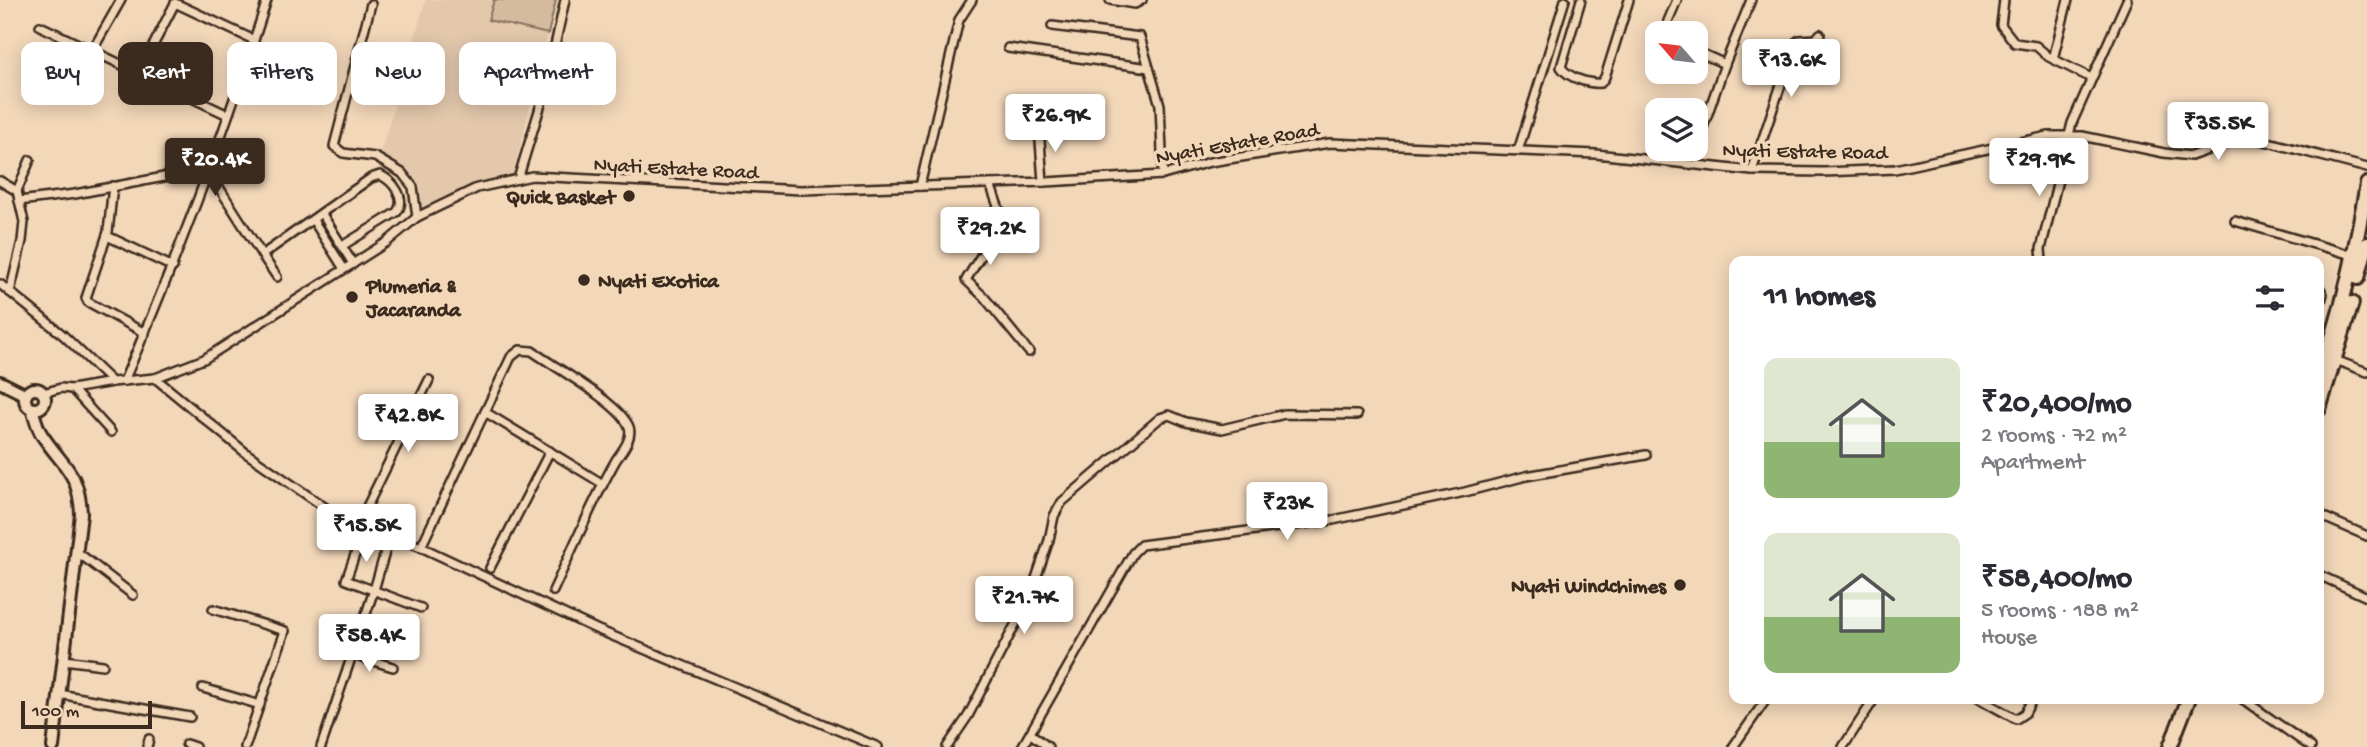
<!DOCTYPE html>
<meta charset="utf-8">
<style>
:root{--surface:#fff;--page:#f7f7f7;--text:#2b2b33;--muted:#7c7c81;--accent:#3b2a1e}
body{margin:0;font-family:"Gochi Hand",sans-serif;background:var(--page);color:var(--text);height:100vh;display:flex;flex-direction:column;font-size:26px;white-space:nowrap}
*{box-sizing:border-box;margin:0}
p{font-size:23px;color:var(--muted)}
.icon{flex:none;width:38px;height:38px;fill:none;stroke:currentColor;stroke-width:2;stroke-linecap:round;stroke-linejoin:round}
.map{position:relative;flex:1;overflow:hidden}
.drawer{position:absolute;left:1729px;top:256px;width:595px;height:448px;display:flex;flex-direction:column;background:var(--surface);border-radius:14px;box-shadow:0 4px 18px #0003}
.drawer>*{flex:none}
.banner{position:absolute;left:21px;top:42px;width:665px;height:63px;display:flex;gap:14px}
.needle{width:46px;rotate:298deg}
.buttons{position:absolute;left:1645px;top:21px;display:grid;gap:14px}
.buttons a{display:grid;place-items:center;width:63px;height:63px;border-radius:14px;background:var(--surface);box-shadow:0 4px 18px #0003;font-size:35px}
.scale{position:absolute;left:21px;bottom:18px;width:131px;box-sizing:border-box;padding-left:7px;border:4px solid #3b2a1e;border-top:0;font-size:19px;line-height:24px;white-space:nowrap;color:#3b2a1e;-webkit-text-stroke:5px #f2d7b9;paint-order:stroke}
.price{position:absolute;translate:-50% -60px;padding:0 16px;border-radius:7px;background:#fff;color:#222;font-size:23px;line-height:46px;filter:drop-shadow(0 2px 4px #0008)}
.price::after{content:'';position:absolute;left:50%;top:42px;width:21px;height:16px;margin-left:-10px;background:inherit;clip-path:polygon(0 0,100% 0,50% 100%)}
.price.on{background:var(--accent);color:#fff}
ul{padding:0;list-style:none}
li{display:flex;align-items:center;gap:21px;height:175px;padding:0 35px}
li span{display:grid;place-items:center;flex:none;width:196px;height:140px;border-radius:14px;color:#555}
li>.icon{margin-inline-start:auto}
span .icon{width:84px;height:84px;fill:#fffc;stroke-width:1}
li b{font-size:30px}
h2{display:flex;justify-content:space-between;align-items:center;height:84px;padding:0 35px;font-size:30px}
.tag{padding:0 24px;border-radius:14px;background:var(--surface);box-shadow:0 4px 18px #0003;font-size:24px;line-height:63px}
.tag.on{background:var(--accent);color:#fff}
.map>svg:first-child{display:block}
.built{fill:#e3c8ac}
.green{fill:#d4bba0;stroke:#88725f;stroke-width:2}
.lines{fill:none;stroke-linecap:round;stroke-linejoin:round}
.minor-casing{stroke:#3b2a1e;stroke-width:12}
.secondary-casing{stroke:#3b2a1e;stroke-width:16}
.trunk-casing{stroke:#3b2a1e;stroke-width:18}
.minor{stroke:#f2d7b9;stroke-width:7}
.secondary{stroke:#f2d7b9;stroke-width:10}
.trunk{stroke:#f2d7b9;stroke-width:12}
.poi-dot{fill:#3b2a1e;stroke:#f2d7b9;stroke-width:2.5}
.labels{text-anchor:middle;stroke-width:7;stroke-linejoin:round;paint-order:stroke}
.street-label{font-size:21px;fill:#3b2a1e;stroke:#f2d7b9}
.poi-label{font-size:21px;font-weight:bold;fill:#3b2a1e;stroke:#f2d7b9;text-anchor:end}
</style>
<div class="map">
<svg width="2367" height="747" viewBox="0 0 2367 747">
<rect width="100%" height="100%" fill="#f2d7b9"/>
<filter id="ink" filterUnits="userSpaceOnUse"><feTurbulence type="fractalNoise" baseFrequency=".0143" numOctaves="2"/><feDisplacementMap in="SourceGraphic" scale="14" xChannelSelector="R" yChannelSelector="G"/><feConvolveMatrix kernelMatrix="1 2 1 2 8 2 1 2 1" color-interpolation-filters="sRGB"/></filter>
<g filter="url(#ink)">
<!-- built -->
<path class="built" d="M426,0H556L513,176L474,185L422,210L419,187L413,176L399,164L380,154Z"/>
<!-- green -->
<path class="green" d="M494,0H556L548,34L488,20Z"/>
<g class="lines">
<defs>
<g id="minor">
<path d="M1110,0L1135,4L1142,0"/>
<path d="M1581,0L1561,67C1568,78 1589,84 1601,83L1605,77L1629,0"/>
<path d="M2004,0L2001,25L2015,43L2036,46L2049,57L2091,78"/>
<path d="M371,4L334,146L343,153L375,157L402,173L413,187L417,217"/>
<path d="M40,26L228,115"/>
<path d="M1052,26L1140,37L1160,105L1163,175"/>
<path d="M1668,33V21L1677,0"/>
<path d="M1008,48L1149,68"/>
<path d="M92,51L121,0"/>
<path d="M1696,51L1725,64"/>
<path d="M2053,59L2068,0"/>
<path d="M139,73L175,3L254,40"/>
<path d="M1039,127L1043,182"/>
<path d="M1696,148L1725,64L1751,0"/>
<path d="M1518,151L1565,0"/>
<path d="M1752,171L1795,43L1799,40L1816,39L1820,34"/>
<path d="M518,179L545,91L565,0"/>
<path d="M0,181L17,191"/>
<path d="M990,184L1003,220L966,280L984,297L1029,352"/>
<path d="M113,186L108,232L86,298L88,302L145,333"/>
<path d="M920,186L959,20L972,0"/>
<path d="M220,189L262,255L371,178L380,175C393,181 407,198 397,212L342,246L353,264"/>
<path d="M19,201L75,194L211,168"/>
<path d="M322,214L342,246"/>
<path d="M313,220L344,269"/>
<path d="M2235,221L2355,256"/>
<path d="M107,236L173,267"/>
<path d="M262,255L277,277"/>
<path d="M2042,261L2041,249L2072,123L2127,0"/>
<path d="M0,284L63,335L112,382"/>
<path d="M2319,287L2323,294L2319,308"/>
<path d="M10,292L22,241L24,222L17,191L30,160"/>
<path d="M2335,360L2367,372"/>
<path d="M155,378L246,453L333,513L421,547L596,629L878,747"/>
<path d="M124,381C178,256 226,130 267,0"/>
<path d="M72,389L111,432"/>
<path d="M43,393L61,388L72,389L112,382L155,378L204,359L387,242L417,217L477,188L532,176L801,190L1046,182L1163,175L1210,162L1330,143L1596,154L1752,171L1824,172L1895,169L2048,136H2082L2164,153L2191,156L2238,139L2253,138L2367,168"/>
<path d="M485,412L603,484"/>
<path d="M2319,515L2367,536"/>
<path d="M359,523L429,380"/>
<path d="M361,538L346,580L421,608"/>
<path d="M421,547L511,357L520,350L532,351C553,366 621,404 629,427C633,438 622,451 616,460C592,502 573,548 553,591"/>
<path d="M76,551L133,595"/>
<path d="M490,568L550,451"/>
<path d="M2319,575L2367,597"/>
<path d="M213,609L285,631L245,747"/>
<path d="M353,655L393,667"/>
<path d="M64,660L103,665"/>
<path d="M203,688L260,705"/>
<path d="M59,694L190,717"/>
<path d="M1978,698L2016,719L2025,713L2033,698"/>
<path d="M2241,698L2311,747"/>
<path d="M1031,734L1048,747"/>
<path d="M186,744L195,747"/>
<path d="M147,747L149,739"/>
<path d="M321,747L374,590L390,535"/>
<path d="M947,747L968,716L1030,596L1049,540L1054,516L1062,502L1160,418L1169,415L1186,422L1222,429L1285,414L1357,415"/>
<path d="M1022,747L1133,553L1141,545L1333,520L1465,492L1526,476L1646,455"/>
<path d="M1733,747L1767,698"/>
<path d="M1843,747L1875,698"/>
</g>
<g id="secondary">
<path d="M0,382L26,395"/>
<circle cx="35" cy="399" r="10"/>
<path d="M32,409C35,417 37,428 42,435C63,467 79,471 81,514L53,747"/>
</g>
<g id="trunk">
<path d="M2358,278L2367,244"/>
<path d="M2319,376C2343,311 2355,252 2367,184"/>
<path d="M2319,409L2352,303"/>
<path d="M2170,747L2189,698"/>
</g>
</defs>
<!-- minor casing -->
<use href="#minor" class="minor-casing"/>
<!-- secondary casing -->
<use href="#secondary" class="secondary-casing"/>
<!-- trunk casing -->
<use href="#trunk" class="trunk-casing"/>
<!-- minor -->
<use href="#minor" class="minor"/>
<!-- secondary -->
<use href="#secondary" class="secondary"/>
<!-- trunk -->
<use href="#trunk" class="trunk"/>
</g>
</g>
<!-- markers -->
<g class="poi-dot">
<circle cx="629" cy="196" r="7"/>
<circle cx="584" cy="280" r="7"/>
<circle cx="352" cy="297" r="7"/>
<circle cx="1680" cy="585" r="7"/>
</g>
<g class="labels">
<!-- street labels -->
<g class="street-label">
<text transform="translate(1237 142) rotate(-10)" y="7">Nyati Estate Road</text>
<text transform="translate(1805 150) rotate(1)" y="7">Nyati Estate Road</text>
<text transform="translate(676 167) rotate(3)" y="7">Nyati Estate Road</text>
</g>
<!-- poi labels -->
<g class="poi-label">
<text x="615" y="203">Quick Basket</text>
<text x="598" y="287" text-anchor="start">Nyati Exotica</text>
<text x="366" y="292" text-anchor="start">Plumeria &amp;<tspan x="366" dy="24">Jacaranda</tspan></text>
<text x="1666" y="592">Nyati Windchimes</text>
</g>
</g>
</svg>
<div class="buttons">
<a><svg class="needle" viewBox="-14 -14 28 28"><path d="M0-13l5 13h-10z" fill="#e53935"/><path d="M0 13l5-13h-10z" fill="#7c7c81"/></svg></a>
<a><svg class="icon" aria-label="layers" viewBox="0 0 24 24"><path d="M12 4l9 5-9 5-9-5zM3 14l9 5 9-5"/></svg></a>
</div>
<div class="scale">100 m</div>
<b class="price" style="left:1791px;top:99px">₹13.6K</b>
<b class="price" style="left:1055px;top:154px">₹26.9K</b>
<b class="price" style="left:2218px;top:162px">₹35.5K</b>
<b class="price on" style="left:215px;top:198px">₹20.4K</b>
<b class="price" style="left:2039px;top:198px">₹29.9K</b>
<b class="price" style="left:990px;top:267px">₹29.2K</b>
<b class="price" style="left:408px;top:454px">₹42.8K</b>
<b class="price" style="left:1287px;top:542px">₹23K</b>
<b class="price" style="left:366px;top:564px">₹15.5K</b>
<b class="price" style="left:1024px;top:636px">₹21.7K</b>
<b class="price" style="left:369px;top:674px">₹58.4K</b>
<div class="banner">
<a class="tag">Buy</a>
<a class="tag on">Rent</a>
<a class="tag">Filters</a>
<a class="tag">New</a>
<a class="tag">Apartment</a>
</div>
<section class="drawer">
<h2>11 homes<svg class="icon" aria-label="filters" viewBox="0 0 24 24"><path d="M4 7h16M4 17h16"/><circle cx="9" cy="7" r="2"/><circle cx="15" cy="17" r="2"/></svg></h2>
<ul>
<li><span style="background:linear-gradient(#dfe7d0 60%,#8fb573 0)"><svg class="icon" aria-label="home" viewBox="0 0 24 24"><path d="M3 11l9-7 9 7M6 9v11h12V9"/></svg></span><div><b>₹20,400/mo</b><p>2 rooms · 72 m²</p><p>Apartment</p></div></li>
<li><span style="background:linear-gradient(#dfe7d0 60%,#8fb573 0)"><svg class="icon" aria-label="home" viewBox="0 0 24 24"><path d="M3 11l9-7 9 7M6 9v11h12V9"/></svg></span><div><b>₹58,400/mo</b><p>5 rooms · 188 m²</p><p>House</p></div></li>
</ul>
</section>
</div>
